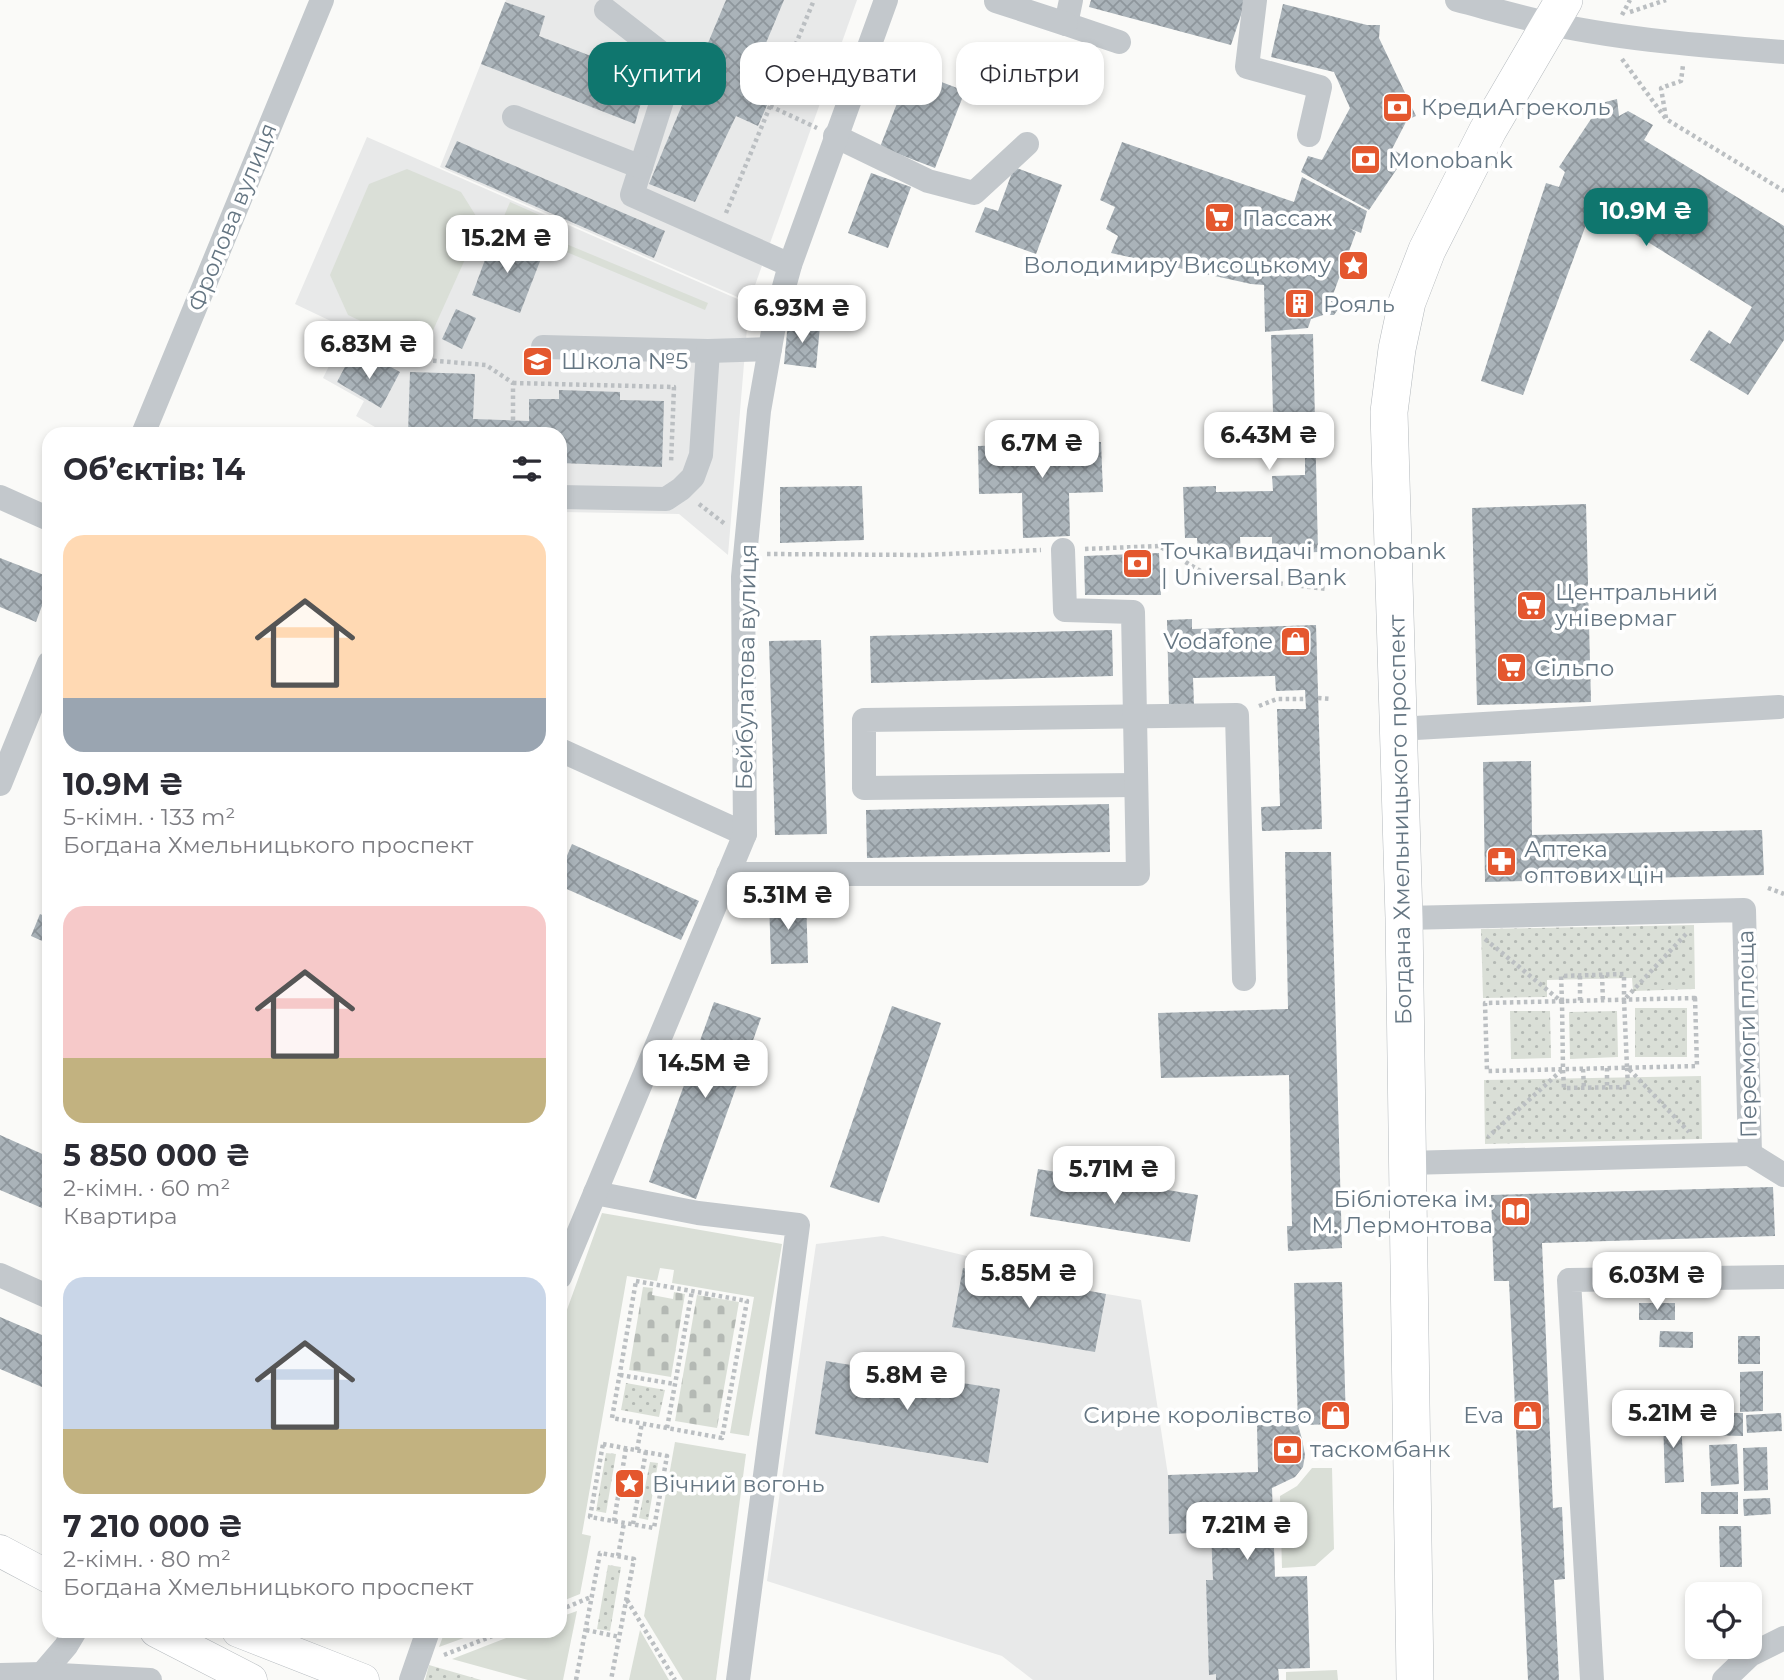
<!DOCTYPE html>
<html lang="uk">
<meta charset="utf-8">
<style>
:root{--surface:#fff;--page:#f2f2f3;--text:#2b2b33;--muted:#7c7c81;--accent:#0f766e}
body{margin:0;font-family:Montserrat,sans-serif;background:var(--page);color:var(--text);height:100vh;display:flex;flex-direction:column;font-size:26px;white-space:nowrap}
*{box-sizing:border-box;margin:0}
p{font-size:23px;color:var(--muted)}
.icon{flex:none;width:38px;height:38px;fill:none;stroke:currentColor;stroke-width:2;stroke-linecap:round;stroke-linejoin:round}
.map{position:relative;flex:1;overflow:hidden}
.details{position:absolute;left:42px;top:427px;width:525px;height:1211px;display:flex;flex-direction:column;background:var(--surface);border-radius:21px;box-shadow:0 4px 10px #0003}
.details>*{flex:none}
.hud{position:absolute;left:588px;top:42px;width:665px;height:63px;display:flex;gap:14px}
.fabs{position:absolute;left:1685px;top:1582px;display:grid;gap:14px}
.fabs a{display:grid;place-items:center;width:77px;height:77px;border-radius:14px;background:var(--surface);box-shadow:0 4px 10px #0003;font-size:35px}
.price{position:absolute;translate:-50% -60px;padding:0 16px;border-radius:14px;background:#fff;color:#222;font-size:23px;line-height:46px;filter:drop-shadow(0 2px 4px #0008)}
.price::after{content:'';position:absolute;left:50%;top:42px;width:21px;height:16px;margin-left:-10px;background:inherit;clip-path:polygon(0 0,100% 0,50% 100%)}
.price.current{background:var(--accent);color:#fff}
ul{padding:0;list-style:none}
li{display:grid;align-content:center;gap:14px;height:371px;padding:0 21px}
li span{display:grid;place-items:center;height:217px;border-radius:21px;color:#555}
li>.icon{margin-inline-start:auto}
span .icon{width:126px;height:126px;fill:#fffc;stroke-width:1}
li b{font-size:30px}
h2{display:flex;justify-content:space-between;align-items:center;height:84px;padding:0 21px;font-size:30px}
.chip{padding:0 24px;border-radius:21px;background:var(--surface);box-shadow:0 4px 10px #0003;font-size:24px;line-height:63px}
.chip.current{background:var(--accent);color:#fff}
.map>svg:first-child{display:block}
.built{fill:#e8e9e9}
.grass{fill:url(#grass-dots)}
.cemetery{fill:url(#cemetery-stones)}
.park{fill:#dadfd7}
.building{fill:url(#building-cross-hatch)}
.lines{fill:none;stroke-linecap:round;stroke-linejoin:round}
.major-casing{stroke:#b5babe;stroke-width:33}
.highway-casing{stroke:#b4b9bd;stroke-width:38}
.path{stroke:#bbbfc2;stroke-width:4.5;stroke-dasharray:3.5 3.5;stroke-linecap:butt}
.minor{stroke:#c3c8cc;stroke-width:24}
.major{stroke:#fff;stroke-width:32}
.highway{stroke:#fff;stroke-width:37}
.labels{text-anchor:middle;stroke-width:7;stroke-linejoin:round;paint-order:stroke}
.poi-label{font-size:23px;fill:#657683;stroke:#fff;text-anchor:start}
.street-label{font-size:23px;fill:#657683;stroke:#fff}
</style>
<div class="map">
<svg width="1784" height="1680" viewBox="0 0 1784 1680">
<defs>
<pattern id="grass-dots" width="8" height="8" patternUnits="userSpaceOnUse" patternTransform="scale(1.75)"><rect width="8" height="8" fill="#dadfd7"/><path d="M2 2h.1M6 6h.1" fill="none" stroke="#b4b9b4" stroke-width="1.8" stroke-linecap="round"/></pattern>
<pattern id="cemetery-stones" width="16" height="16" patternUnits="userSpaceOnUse" patternTransform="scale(1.75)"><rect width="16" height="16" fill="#dadfd7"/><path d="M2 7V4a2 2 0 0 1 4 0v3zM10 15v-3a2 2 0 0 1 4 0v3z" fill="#b4b9b4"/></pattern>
<pattern id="building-cross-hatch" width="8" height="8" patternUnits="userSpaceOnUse" patternTransform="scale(1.75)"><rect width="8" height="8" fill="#aab3b9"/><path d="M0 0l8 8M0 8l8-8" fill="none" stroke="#8e969c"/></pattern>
</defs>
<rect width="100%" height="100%" fill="#fafaf8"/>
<!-- built -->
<g class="built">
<path d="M506,0H857L749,302L440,167Z"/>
<path d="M367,137L749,304L728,555L679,514L560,512V434H387L356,416L364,401L323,378L340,344L337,324L295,304Z"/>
<path d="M883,1236L971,1257L970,1270L1141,1300L1168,1475L1271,1472L1275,1576H1307L1310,1668L1279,1669V1680H1033L1002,1656L767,1581L816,1244Z"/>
</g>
<!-- grass -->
<g class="grass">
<path d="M1694,925L1695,989L1633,991L1632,978L1547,980V997L1483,998L1481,929Z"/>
<rect x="1635" y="1008" width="52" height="49"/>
<path d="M1510,1011H1550L1551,1058L1511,1059Z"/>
<path d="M1617,1011L1618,1057L1570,1059L1569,1012Z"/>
<path d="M1701,1076L1702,1139L1485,1144L1484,1080Z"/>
<path d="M626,1383L665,1390L659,1417L621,1410Z"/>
<path d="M606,1453L616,1454L606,1513L596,1511Z"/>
<path d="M650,1462L658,1463L648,1520L639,1518Z"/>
<path d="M608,1565L621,1567L610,1631L597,1629Z"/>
<path d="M429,1665L481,1680H425Z"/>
</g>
<!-- cemetery -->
<g class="cemetery">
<path d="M643,1287L653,1288L652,1295L673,1299L674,1292L685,1294L671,1377L629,1370Z"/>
<path d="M697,1295L739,1302L717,1428L675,1421Z"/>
</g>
<!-- park -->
<g class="park">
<path d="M407,169L461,192L481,224L430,337L407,343L348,315L330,275L369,184Z"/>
<path d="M510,202L555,222L541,254L496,235Z"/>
<path d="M559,241L708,303L705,310L557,248Z"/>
<path d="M602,1213L782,1244L749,1436L730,1433L754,1297L672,1283L674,1270L660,1268L657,1281L627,1276L582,1534L591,1536L580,1594L560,1602V1329Z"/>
<path d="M675,1442L746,1454L716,1680H683L644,1616Z"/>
<path d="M1312,1468H1332L1334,1549L1315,1566L1282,1568L1280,1496L1297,1486Z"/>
<path d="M577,1611L563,1680H528L452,1659L524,1631H560V1617Z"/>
<path d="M640,1630L669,1680H629Z"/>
<path d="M445,1631H483L439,1647Z"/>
<path d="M1337,1670L1338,1680H1286V1672Z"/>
</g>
<!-- building -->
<g class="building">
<path d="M726,0H784L753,74L776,84L758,126L736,116L695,202L649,184Z"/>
<path d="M1091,0H1246L1231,45L1089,7Z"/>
<path d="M505,2L545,16L539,36L648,78L635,124L481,64Z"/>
<path d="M1283,4L1367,25H1380L1379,38L1416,116L1407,120L1392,149L1405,157L1369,210L1301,172L1308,156L1322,160L1350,108L1334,72L1271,57Z"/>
<path d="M910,70L965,91L935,168L880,147Z"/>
<path d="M1617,99L1619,116L1628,111L1653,125L1644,140L1784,226V340L1748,395L1690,360L1709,330L1730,344L1752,307L1603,214L1611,204L1597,195L1523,395L1481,381L1546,183L1559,187L1565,172L1559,167L1591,119L1605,116L1602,103Z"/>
<path d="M457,141L665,231L654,258L445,167Z"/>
<path d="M1122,142L1294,202L1302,177L1367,211L1361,233L1348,228L1356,232L1331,300L1339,308L1334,315H1323L1311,319L1308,328L1265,332L1264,285L1251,284L1111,253L1118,236L1106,229L1115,207L1100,200Z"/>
<path d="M1014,167L1062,185L1036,254L975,232L985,207L998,211Z"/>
<path d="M871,173L911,187L888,248L848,233Z"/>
<path d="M493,238L542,256L520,313L472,295Z"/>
<path d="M456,309L476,318L462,349L442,339Z"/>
<path d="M788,322L820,326L816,368L784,364Z"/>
<path d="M1313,334L1318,552L1272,554V537H1240L1241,557L1198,558L1197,538H1185L1183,487L1216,486V492L1273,491L1272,476L1305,475V451L1274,452L1271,335Z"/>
<path d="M349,359L372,372L378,360L400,372L381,408L337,382Z"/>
<path d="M410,372L475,374L473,419L529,421V399H559V390L620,392V400L664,401L662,467L560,463V434H408Z"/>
<path d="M1101,442L1103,492L1069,493L1070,536L1023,538L1022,493L979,494L978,446Z"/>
<path d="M862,486L864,540L780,543V487Z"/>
<path d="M1586,504L1591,702L1477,705L1472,508Z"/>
<path d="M1159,553L1161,595H1085L1084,556Z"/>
<path d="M0,558L49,577V587L36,622L0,607Z"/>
<path d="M1192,619V629L1316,625L1322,829L1262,831L1261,807L1280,806L1277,709H1306L1305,690L1276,691L1275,676L1193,678L1194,705H1169L1167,620Z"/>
<path d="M1112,630L1113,676L871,683L870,636Z"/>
<path d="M821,640L827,834L775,835L769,641Z"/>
<path d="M1531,761L1532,835L1762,830L1764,875L1485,882L1483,762Z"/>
<path d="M1109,804L1110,852L867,858L866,810Z"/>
<path d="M572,844L699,901L681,940L560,886V872Z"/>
<path d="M1285,852H1331L1342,1248L1288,1251L1287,1226H1292L1289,1075L1161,1078L1158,1013L1288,1009Z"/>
<path d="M806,899L808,963L771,964L769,900Z"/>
<path d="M40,914L49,918V944L31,936Z"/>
<path d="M714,1002L761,1018L696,1199L649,1182Z"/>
<path d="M892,1006L941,1023L879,1203L830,1187Z"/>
<path d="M0,1135L49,1157V1211L0,1190Z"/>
<path d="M1038,1169L1198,1195L1190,1242L1030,1216Z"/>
<path d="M1773,1187L1775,1236L1542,1243L1553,1508L1562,1507L1565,1579L1554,1580L1559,1680H1528L1509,1281H1494L1491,1195Z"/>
<path d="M963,1268L1106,1294L1095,1352L952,1327Z"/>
<path d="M1342,1282L1346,1424L1298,1425L1294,1283Z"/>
<rect x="1639" y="1303" width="36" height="17"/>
<path d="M0,1317L49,1338V1390L0,1369Z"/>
<path d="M1660,1331L1693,1332V1348L1659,1347Z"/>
<rect x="1738" y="1336" width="22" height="28"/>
<path d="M826,1361L1000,1389L988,1463L815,1434Z"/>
<path d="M1763,1371V1411L1740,1412V1372Z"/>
<path d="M1705,1413H1743V1436L1705,1435Z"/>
<path d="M1781,1413L1782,1431L1747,1433L1746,1415Z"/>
<path d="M1681,1417L1684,1482L1665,1483L1663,1418Z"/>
<path d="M1257,1425H1298L1302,1439L1305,1455L1303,1467L1295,1477L1272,1488L1275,1577L1307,1576L1310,1668L1278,1669L1279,1680H1216V1674L1209,1675L1206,1580H1213L1211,1532L1169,1534L1168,1475L1258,1472Z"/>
<path d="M1737,1444L1739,1484L1711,1486L1709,1445Z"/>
<path d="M1767,1447L1768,1490L1744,1491L1743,1448Z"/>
<rect x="1701" y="1492" width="37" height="22"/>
<path d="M1770,1498L1771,1514L1744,1516L1743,1499Z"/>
<path d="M1719,1526H1741L1742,1567H1720Z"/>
</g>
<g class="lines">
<defs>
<g id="major">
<path d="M0,1551L49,1577"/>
<path d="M156,1631L251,1680"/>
<path d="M238,1631L363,1680"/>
</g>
<path id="highway" d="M1415,1680L1404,918L1389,412L1397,349L1407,302L1427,250L1488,130L1564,0"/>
</defs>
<!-- major casing -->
<use href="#major" class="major-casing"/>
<!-- highway casing -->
<use href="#highway" class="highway-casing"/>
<!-- path -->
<g class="path">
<path d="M1630,12L1666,0"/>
<path d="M1622,15L1630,0"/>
<path d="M1622,59L1666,119L1784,191"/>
<path d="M770,106L817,128"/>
<path d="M1666,118L1661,88L1681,81L1683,65"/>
<path d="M726,213L814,0"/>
<path d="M362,334L413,359L486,365L513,383V421"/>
<path d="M513,383L674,387L671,463"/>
<path d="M699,504L725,524"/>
<path d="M1085,549L1159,546L1207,575L1327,589"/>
<path d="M767,554L923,555L1041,550"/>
<path d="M1318,698L1331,699"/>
<path d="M1259,706L1277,699H1305"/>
<path d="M1768,888L1784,894"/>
<path d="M1686,934L1624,1000L1627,1067L1689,1132"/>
<path d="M1485,939L1562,1002L1563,1069L1488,1137"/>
<path d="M1602,975L1603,1001"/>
<path d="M1580,976V1001"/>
<path d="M1695,998L1697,1066L1487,1071L1485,1003Z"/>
<path d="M1562,1001L1561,976L1624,974V1000"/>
<path d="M1607,1068V1088"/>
<path d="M1583,1069L1584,1088"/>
<path d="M1563,1070L1564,1088L1628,1087L1627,1067"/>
<path d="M636,1281L747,1301L722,1438L612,1418Z"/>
<path d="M620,1375L675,1384"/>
<path d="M667,1428L692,1291"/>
<path d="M603,1444L667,1456L654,1528L590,1517Z"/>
<path d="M637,1450L642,1423"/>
<path d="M614,1521L626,1448"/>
<path d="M633,1524L646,1451"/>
<path d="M618,1556L624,1523"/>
<path d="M627,1600L675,1680"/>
<path d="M560,1610L591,1597"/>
<path d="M586,1630L620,1637"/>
<path d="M444,1655L505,1631"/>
<path d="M576,1680L600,1553L634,1559L611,1680"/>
</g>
<!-- minor -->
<g class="minor">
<path d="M1071,0L1066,24L1119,42"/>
<path d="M1255,0L1247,67L1320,87L1309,135"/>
<path d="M1457,0C1488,8 1519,17 1551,24C1627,40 1706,46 1784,52"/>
<path d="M996,1L1066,24"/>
<path d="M606,10L674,63L632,195L790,265"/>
<path d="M514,117L641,167"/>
<path d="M835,136L928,181L974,193L1027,144"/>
<path d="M543,347L708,351L701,455L693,477L681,489L666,499L560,497"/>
<path d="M708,351L770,349"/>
<path d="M143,434L322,0"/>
<path d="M0,497L49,519"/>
<path d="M1398,729L1779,707"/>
<path d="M560,750L745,834"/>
<path d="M0,784L49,663"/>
<path d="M1136,785L864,788V720L1237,715L1244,979"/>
<path d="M728,874H1138L1133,612L1065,610L1063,550"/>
<path d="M1404,918L1744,910L1750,1154L1407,1163"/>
<path d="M1750,1154L1784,1175"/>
<path d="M595,1193L698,1213L798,1225L738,1680"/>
<path d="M0,1275L49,1297"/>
<path d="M560,1277L745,834L743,577L759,411L775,320L790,265L886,0"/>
<path d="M42,1674L66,1646L75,1631"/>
<path d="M0,1675L42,1674L150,1680"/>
<path d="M411,1680L428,1631"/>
<path d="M1592,1680L1569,1280L1784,1277"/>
<path d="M1724,1680L1750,1655L1784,1638"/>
</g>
<!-- major -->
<use href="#major" class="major"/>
<!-- highway -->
<use href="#highway" class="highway"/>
</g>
<!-- icons -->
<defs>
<symbol id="bank-square" viewBox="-11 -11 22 22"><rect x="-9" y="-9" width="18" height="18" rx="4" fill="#e4572e" stroke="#fff"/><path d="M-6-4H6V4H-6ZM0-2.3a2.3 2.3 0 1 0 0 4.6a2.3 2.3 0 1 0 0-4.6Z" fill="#fff"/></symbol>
<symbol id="supermarket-square" viewBox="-11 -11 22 22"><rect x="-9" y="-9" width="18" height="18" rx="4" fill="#e4572e" stroke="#fff"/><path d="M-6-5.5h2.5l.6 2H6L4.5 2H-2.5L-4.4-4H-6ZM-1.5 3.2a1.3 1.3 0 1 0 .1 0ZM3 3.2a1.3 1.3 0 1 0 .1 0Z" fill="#fff"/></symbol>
<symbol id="sight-square" viewBox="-11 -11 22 22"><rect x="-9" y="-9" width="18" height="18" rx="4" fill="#e4572e" stroke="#fff"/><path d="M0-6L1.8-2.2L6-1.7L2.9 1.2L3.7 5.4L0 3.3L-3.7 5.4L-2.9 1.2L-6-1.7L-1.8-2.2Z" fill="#fff"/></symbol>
<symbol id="building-square" viewBox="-11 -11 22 22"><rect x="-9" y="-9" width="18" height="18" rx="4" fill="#e4572e" stroke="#fff"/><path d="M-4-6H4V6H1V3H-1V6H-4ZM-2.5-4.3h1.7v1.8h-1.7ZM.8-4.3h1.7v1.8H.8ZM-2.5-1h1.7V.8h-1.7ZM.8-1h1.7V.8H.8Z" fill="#fff"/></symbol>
<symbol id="school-square" viewBox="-11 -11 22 22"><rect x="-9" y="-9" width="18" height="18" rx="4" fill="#e4572e" stroke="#fff"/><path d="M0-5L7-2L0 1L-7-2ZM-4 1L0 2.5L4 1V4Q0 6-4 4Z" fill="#fff"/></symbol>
<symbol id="shop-square" viewBox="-11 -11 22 22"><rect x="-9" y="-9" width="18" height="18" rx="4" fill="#e4572e" stroke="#fff"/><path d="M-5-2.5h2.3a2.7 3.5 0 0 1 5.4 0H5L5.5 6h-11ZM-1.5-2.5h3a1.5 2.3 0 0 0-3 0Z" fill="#fff"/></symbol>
<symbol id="pharmacy-square" viewBox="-11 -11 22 22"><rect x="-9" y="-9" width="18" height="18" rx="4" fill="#e4572e" stroke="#fff"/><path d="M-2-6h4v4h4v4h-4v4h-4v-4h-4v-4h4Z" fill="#fff"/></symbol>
<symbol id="library-square" viewBox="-11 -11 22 22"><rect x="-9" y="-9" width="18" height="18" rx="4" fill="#e4572e" stroke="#fff"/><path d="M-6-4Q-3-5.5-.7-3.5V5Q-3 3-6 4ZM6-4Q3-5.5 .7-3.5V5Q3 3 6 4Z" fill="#fff"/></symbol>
</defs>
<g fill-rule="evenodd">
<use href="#bank-square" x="1380" y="90" width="35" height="35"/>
<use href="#bank-square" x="1348" y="142" width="35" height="35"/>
<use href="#supermarket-square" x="1202" y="200" width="35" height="35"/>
<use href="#sight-square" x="1336" y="248" width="35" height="35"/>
<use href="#building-square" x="1282" y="286" width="35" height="35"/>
<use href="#school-square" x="520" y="344" width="35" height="35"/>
<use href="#bank-square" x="1120" y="546" width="35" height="35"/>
<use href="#supermarket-square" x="1514" y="588" width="35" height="35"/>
<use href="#shop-square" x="1278" y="624" width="35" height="35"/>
<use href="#supermarket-square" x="1494" y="650" width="35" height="35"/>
<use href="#pharmacy-square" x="1484" y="844" width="35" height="35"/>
<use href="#library-square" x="1498" y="1194" width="35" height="35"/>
<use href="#shop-square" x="1318" y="1398" width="35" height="35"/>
<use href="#shop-square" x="1510" y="1398" width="35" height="35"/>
<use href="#bank-square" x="1270" y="1432" width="35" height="35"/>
<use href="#sight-square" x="612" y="1466" width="35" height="35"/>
</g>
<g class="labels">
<!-- poi labels -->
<g class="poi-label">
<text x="1421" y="115">КредиАгреколь</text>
<text x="1388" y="168">Monobank</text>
<text x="1242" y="226">Пассаж</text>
<text x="1331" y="273" text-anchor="end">Володимиру Висоцькому</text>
<text x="1323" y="312">Рояль</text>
<text x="561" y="369">Школа №5</text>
<text x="1161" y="559">Точка видачі monobank<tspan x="1161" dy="26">| Universal Bank</tspan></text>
<text x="1555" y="600">Центральний<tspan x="1555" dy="26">універмаг</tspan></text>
<text x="1273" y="649" text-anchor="end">Vodafone</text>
<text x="1534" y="676">Сільпо</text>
<text x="1524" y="857">Аптека<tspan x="1524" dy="26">оптових цін</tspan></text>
<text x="1493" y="1207" text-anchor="end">Бібліотека ім.<tspan x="1493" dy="26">М. Лермонтова</tspan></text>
<text x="1312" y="1423" text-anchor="end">Сирне королівство</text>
<text x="1504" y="1423" text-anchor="end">Eva</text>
<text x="1310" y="1457">таскомбанк</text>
<text x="652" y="1492">Вічний вогонь</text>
</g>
<!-- street labels -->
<g class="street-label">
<text transform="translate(232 217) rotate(-68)" y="8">Фролова вулиця</text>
<text transform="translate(746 667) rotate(-89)" y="8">Бейбулатова вулиця</text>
<text transform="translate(1400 820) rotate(-91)" y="8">Богдана Хмельницького проспект</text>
<text transform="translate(1747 1034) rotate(-91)" y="8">Перемоги площа</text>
</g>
</g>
</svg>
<div class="fabs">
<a><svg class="icon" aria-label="locate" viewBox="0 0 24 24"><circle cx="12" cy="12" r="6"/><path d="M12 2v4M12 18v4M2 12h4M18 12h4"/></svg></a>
</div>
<b class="price current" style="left:1646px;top:248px">10.9M ₴</b>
<b class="price" style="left:507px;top:275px">15.2M ₴</b>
<b class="price" style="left:802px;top:345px">6.93M ₴</b>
<b class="price" style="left:369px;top:381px">6.83M ₴</b>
<b class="price" style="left:1269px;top:472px">6.43M ₴</b>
<b class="price" style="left:1042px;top:480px">6.7M ₴</b>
<b class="price" style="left:788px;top:932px">5.31M ₴</b>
<b class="price" style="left:705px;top:1100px">14.5M ₴</b>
<b class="price" style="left:1114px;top:1206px">5.71M ₴</b>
<b class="price" style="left:1029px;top:1310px">5.85M ₴</b>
<b class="price" style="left:1657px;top:1312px">6.03M ₴</b>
<b class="price" style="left:907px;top:1412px">5.8M ₴</b>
<b class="price" style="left:1673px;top:1450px">5.21M ₴</b>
<b class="price" style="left:1247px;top:1562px">7.21M ₴</b>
<div class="hud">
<a class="chip current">Купити</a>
<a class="chip">Орендувати</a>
<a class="chip">Фільтри</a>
</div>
<section class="details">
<h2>Об’єктів: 14<svg class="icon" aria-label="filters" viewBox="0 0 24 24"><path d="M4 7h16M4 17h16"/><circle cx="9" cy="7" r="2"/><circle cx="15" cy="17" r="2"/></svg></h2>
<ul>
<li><span style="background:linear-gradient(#ffd9b3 75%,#9aa5b1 0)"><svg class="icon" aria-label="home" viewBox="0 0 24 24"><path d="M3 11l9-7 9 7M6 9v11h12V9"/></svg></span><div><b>10.9M ₴</b><p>5-кімн. · 133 m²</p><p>Богдана Хмельницького проспект</p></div></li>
<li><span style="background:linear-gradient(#f6c9c9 70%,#c2b280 0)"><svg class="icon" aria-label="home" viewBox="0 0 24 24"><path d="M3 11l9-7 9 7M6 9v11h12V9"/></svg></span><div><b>5 850 000 ₴</b><p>2-кімн. · 60 m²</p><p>Квартира</p></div></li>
<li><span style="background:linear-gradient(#c9d6e8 70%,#c2b280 0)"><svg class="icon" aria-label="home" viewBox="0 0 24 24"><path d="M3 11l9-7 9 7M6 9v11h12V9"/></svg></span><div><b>7 210 000 ₴</b><p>2-кімн. · 80 m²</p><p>Богдана Хмельницького проспект</p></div></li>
</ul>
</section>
</div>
